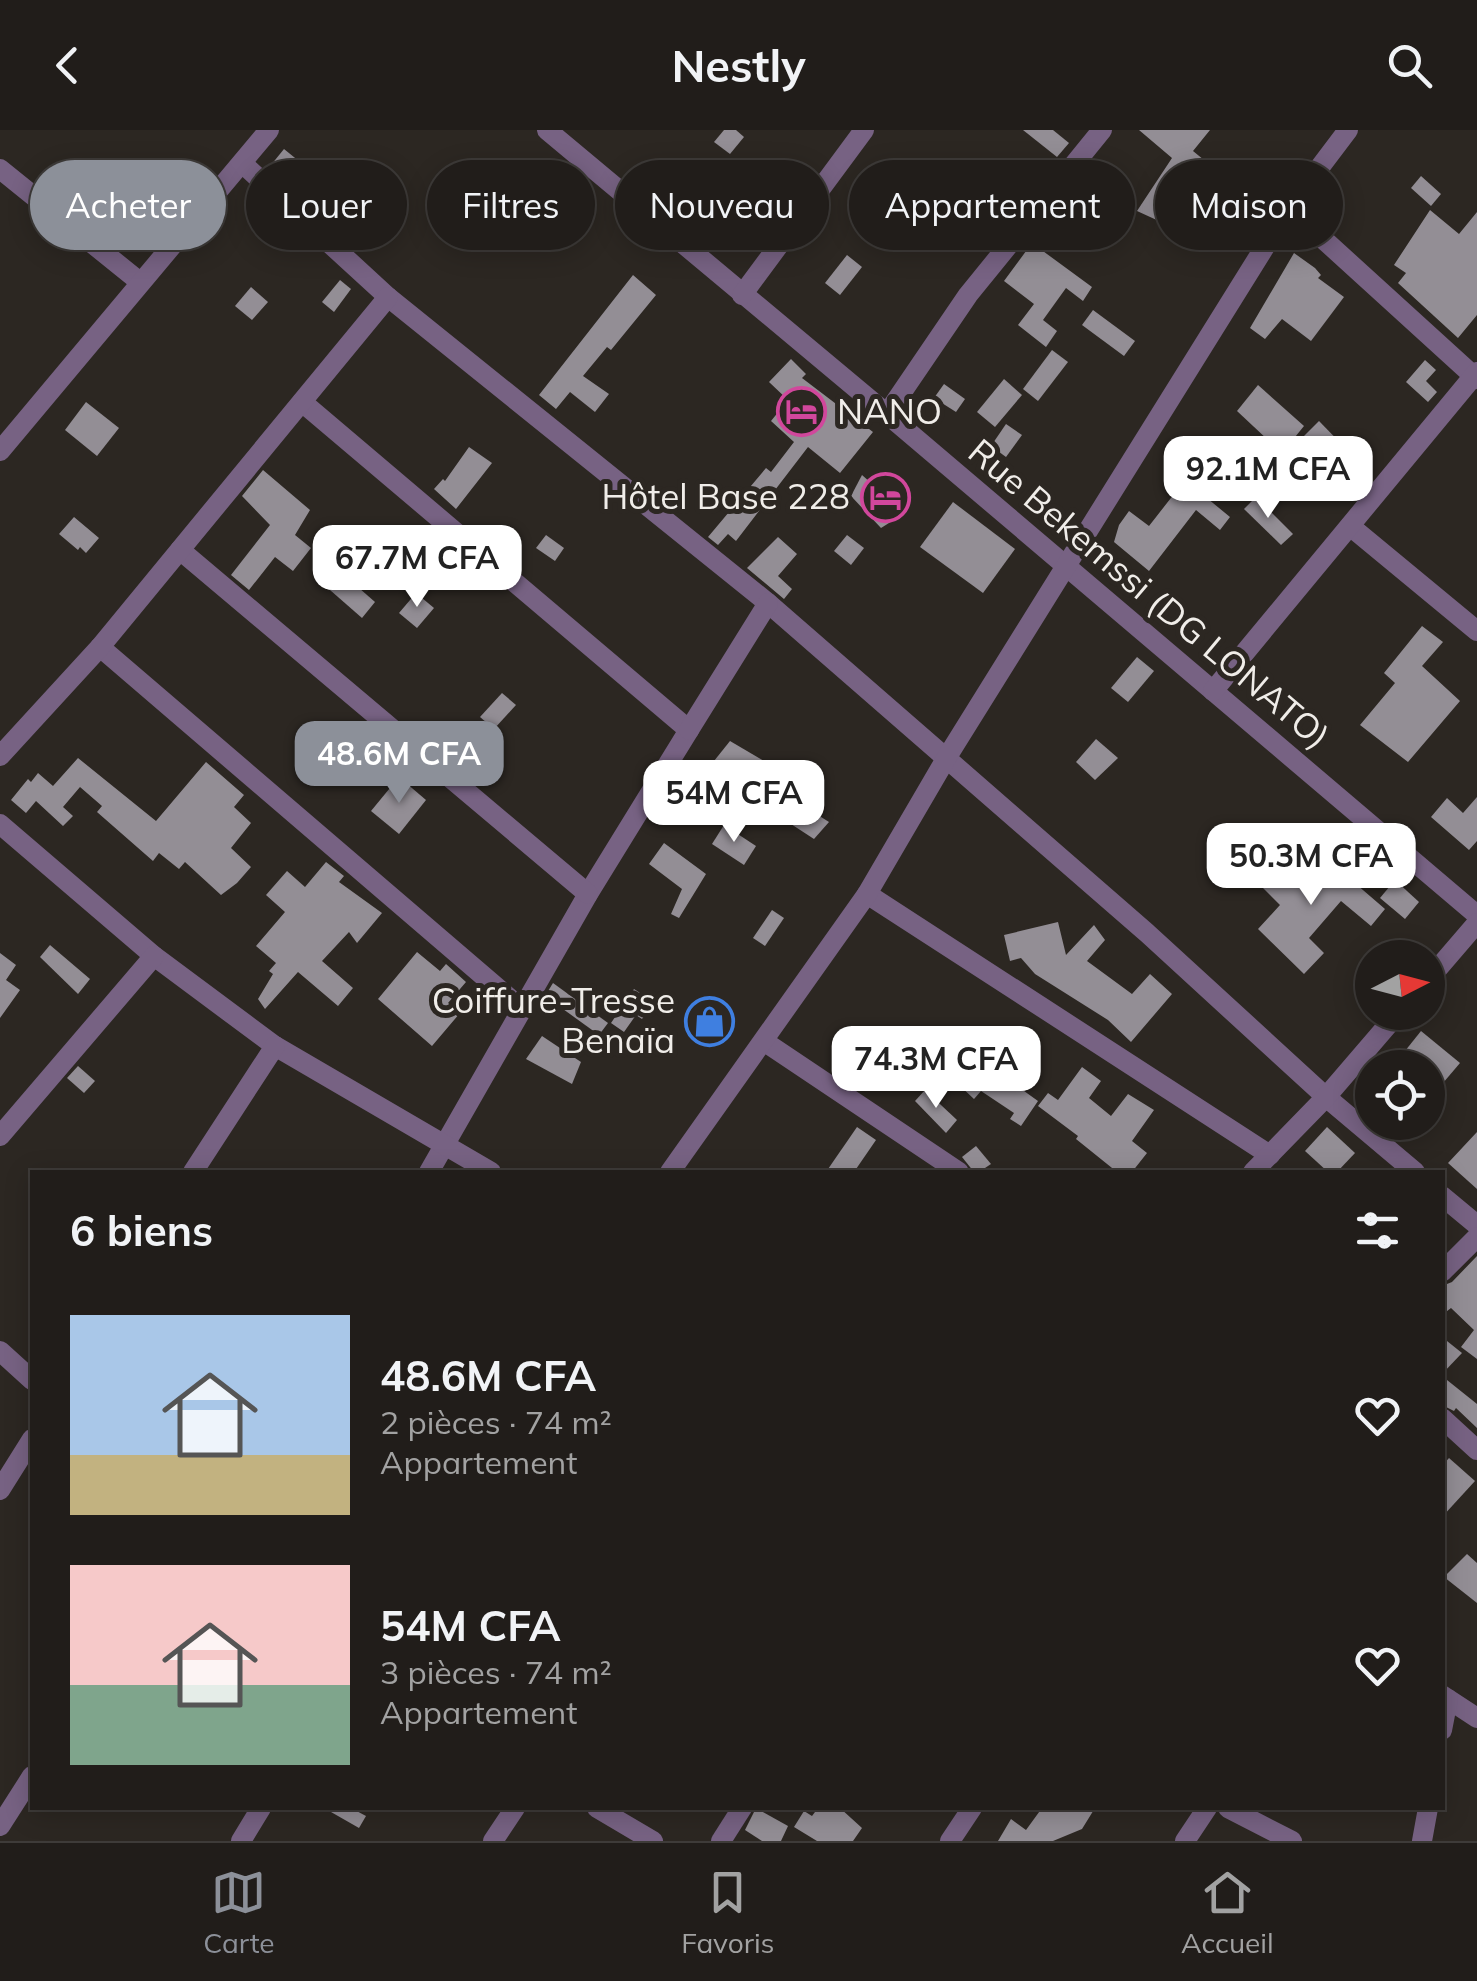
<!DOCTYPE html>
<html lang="fr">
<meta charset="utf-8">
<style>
:root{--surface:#211d1a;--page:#292623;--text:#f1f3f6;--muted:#a2a2a2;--line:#3e3b39;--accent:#8c9099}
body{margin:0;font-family:Mulish,sans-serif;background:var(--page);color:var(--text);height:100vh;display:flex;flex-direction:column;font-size:38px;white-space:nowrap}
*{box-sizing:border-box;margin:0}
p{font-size:32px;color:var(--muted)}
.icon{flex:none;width:55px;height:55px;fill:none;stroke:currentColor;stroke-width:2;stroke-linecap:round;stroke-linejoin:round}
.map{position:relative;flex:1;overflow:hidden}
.drawer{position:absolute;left:30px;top:1040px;width:1415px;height:640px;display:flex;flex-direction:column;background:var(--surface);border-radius:0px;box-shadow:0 5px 25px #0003,0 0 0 2px var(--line)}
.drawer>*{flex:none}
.guide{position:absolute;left:30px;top:30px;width:1418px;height:90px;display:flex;gap:20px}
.needle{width:65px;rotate:84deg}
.controls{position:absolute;left:1355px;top:810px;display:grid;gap:20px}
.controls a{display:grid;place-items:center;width:90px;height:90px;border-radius:50%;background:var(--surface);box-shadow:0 5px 25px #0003,0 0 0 2px var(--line);font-size:50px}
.price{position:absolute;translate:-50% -85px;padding:0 22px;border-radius:20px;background:#fff;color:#222;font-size:32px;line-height:65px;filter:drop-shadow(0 2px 5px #0008)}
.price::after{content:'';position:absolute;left:50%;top:60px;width:30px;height:22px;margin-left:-15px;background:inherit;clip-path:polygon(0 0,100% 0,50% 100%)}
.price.on{background:var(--accent);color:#fff}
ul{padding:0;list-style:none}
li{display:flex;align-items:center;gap:30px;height:250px;padding:0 40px}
li span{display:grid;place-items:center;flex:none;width:280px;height:200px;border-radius:0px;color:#555}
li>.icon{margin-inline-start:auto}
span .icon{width:120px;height:120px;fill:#fffc;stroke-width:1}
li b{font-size:42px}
h2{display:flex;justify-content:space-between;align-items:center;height:120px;padding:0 40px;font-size:42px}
.chip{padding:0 35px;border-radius:45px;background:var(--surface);box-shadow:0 5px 25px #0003,0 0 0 2px var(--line);font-size:35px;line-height:90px}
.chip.on{background:var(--accent);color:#fff}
header{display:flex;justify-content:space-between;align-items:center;height:130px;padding:0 40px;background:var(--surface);font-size:45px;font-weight:700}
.tab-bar{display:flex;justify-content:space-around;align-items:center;height:140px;border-top:2px solid var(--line);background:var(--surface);font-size:28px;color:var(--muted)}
.tab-bar a{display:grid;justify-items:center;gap:5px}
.tab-bar .on{color:var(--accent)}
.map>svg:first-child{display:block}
.building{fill:#938e95}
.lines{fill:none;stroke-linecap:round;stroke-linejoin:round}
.street{stroke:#776283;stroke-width:20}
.labels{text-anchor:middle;stroke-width:10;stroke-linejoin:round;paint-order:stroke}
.poi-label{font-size:35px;fill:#f0ede9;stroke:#2c2722;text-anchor:end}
.street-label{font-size:35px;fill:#f0ede9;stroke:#2c2722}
</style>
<header><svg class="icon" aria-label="back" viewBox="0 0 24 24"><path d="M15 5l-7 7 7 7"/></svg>Nestly<svg class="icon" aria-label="search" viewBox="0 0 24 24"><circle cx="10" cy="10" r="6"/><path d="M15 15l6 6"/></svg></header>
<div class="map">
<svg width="1477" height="1711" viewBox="0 0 1477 1711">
<rect width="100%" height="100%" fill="#2c2722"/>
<!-- building -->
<g class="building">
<path d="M724,0H736L744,7L730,24L714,12Z"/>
<path d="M1023,0H1053L1069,13L1057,27Z"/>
<path d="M1139,0H1210L1193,21L1215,39L1188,73L1207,81L1196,108L1137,81L1172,28Z"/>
<path d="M284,19L316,45L306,58L296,50L294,53L271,35Z"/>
<path d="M93,38L112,53L84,89L65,74Z"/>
<path d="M720,38L741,57L734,66L752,86L735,102L722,89L728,82L702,58Z"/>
<path d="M987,41L1014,65L1001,79L974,56Z"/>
<path d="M1421,46L1441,64L1431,76L1411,58Z"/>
<path d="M1430,80L1459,104L1477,82V185L1458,208L1398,153L1406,143L1394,135Z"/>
<path d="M1032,113L1092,157L1083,171L1066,158L1043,190L1057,201L1046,217L1018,195L1034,174L1004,151Z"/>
<path d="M1294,123L1315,138L1321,145L1318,148L1344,167L1311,211L1282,189L1265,209L1250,198Z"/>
<path d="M847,125L862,137L840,165L825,153Z"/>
<path d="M633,145L656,165L611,220L607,217L583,246L609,264L595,282L570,262L556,279L539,265Z"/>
<path d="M340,150L351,159L334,182L322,172Z"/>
<path d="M251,157L268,172L252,190L235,176Z"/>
<path d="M1093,180L1135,211L1124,226L1082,195Z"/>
<path d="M1052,220L1068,232L1038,271L1023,259Z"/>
<path d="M791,229L806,244L802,248L873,302L840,343L808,317L736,411L728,404L718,415L708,407L766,338L771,342L794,312L771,291L788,270L769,252Z"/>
<path d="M1425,230L1436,240L1426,251L1437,262L1428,272L1406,252Z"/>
<path d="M1004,249L1022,265L995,297L977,282Z"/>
<path d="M944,254L965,269L956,282L934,268Z"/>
<path d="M1258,255L1304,296L1282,323L1237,281Z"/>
<path d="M86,272L119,298L97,326L65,300Z"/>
<path d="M1319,291L1355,328L1339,344L1303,307Z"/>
<path d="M1006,294L1022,305L1006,327L991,316Z"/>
<path d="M469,317L492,333L456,379L434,359L443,349L445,351Z"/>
<path d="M263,340L310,380L295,405L311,418L293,441L275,427L249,460L231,445L270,395L242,366Z"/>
<path d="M862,345L905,383L881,398L851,366Z"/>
<path d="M1185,350L1230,387L1220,400L1196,380L1149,441L1114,412L1119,395L1129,381L1149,396Z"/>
<path d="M1256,367L1293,404L1281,415L1244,379Z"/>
<path d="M953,372L1015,419L983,463L920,417Z"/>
<path d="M74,387L99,408L86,423L80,417L78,420L59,404Z"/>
<path d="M336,401L352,420L337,432L322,419Z"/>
<path d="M546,405L564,418L555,431L536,418Z"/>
<path d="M847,405L864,418L851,435L834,421Z"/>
<path d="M778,407L797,424L778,446L792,459L784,469L747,438Z"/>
<path d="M335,437L375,472L362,488L322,453Z"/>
<path d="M416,463L434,478L417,498L399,483Z"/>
<path d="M1422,496L1443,512L1422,536L1460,571L1408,632L1360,595L1395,553L1384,543Z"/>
<path d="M1137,527L1154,541L1128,572L1111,558Z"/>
<path d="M502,563L516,575L494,599L480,587Z"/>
<path d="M1096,609L1118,628L1095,650L1076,632Z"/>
<path d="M730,611L774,637L758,663L710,636Z"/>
<path d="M78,628L156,691L206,632L244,665L234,677L251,693L231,718L251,737L237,753L221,765L185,732L179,739L159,723L153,731L97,682L102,676L80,657L63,677L73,686L63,696L36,671L26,683L11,670L28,649L31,652L38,643L53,656Z"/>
<path d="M399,647L426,670L399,704L371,681Z"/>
<path d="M1477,667V711L1469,720L1431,687L1447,668L1463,683Z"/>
<path d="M802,675L829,692L814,709L791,694Z"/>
<path d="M724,695L756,716L744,735L712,714Z"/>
<path d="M664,713L706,744L679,788L671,784L682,759L649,734Z"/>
<path d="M1346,723L1366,741L1356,754L1385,779L1371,796L1341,771L1309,808L1324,823L1304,844L1258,799L1280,775L1240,735L1242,733L1274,749L1284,732L1312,762Z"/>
<path d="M326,732L344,746L339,752L382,783L357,813L349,802L322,831L353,858L338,876L298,842L265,879L258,869L273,844L269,841L276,833L256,816L285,782L266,765L287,741L305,757Z"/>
<path d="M1395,750L1419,772L1405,789L1380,768Z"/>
<path d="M772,780L784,788L765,816L753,808Z"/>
<path d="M1058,792L1066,825L1094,795L1105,810L1087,831L1132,864L1150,844L1172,864L1131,912L1108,890L1035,844L1021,828L1010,831L1004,805Z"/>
<path d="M50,815L90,849L78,864L40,827Z"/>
<path d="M417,822L440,841L446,834L466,852L448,873L460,883L432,916L378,869Z"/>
<path d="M0,823L16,835L6,850L20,860L0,888Z"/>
<path d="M553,853L608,893L599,905L545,866Z"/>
<path d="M634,859L654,872L642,889L636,885L624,902L611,893Z"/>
<path d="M1421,901L1460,933L1443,953L1405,921Z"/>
<path d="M542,906L581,932L572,954L526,929Z"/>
<path d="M948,925L975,951L982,943L993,953L1000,944L1038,971L1021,996L1010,989L1014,983L981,961L974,969L939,936Z"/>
<path d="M78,936L95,951L84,963L67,948Z"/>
<path d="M1082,937L1101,951L1089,968L1111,986L1128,964L1154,980L1132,1011L1147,1023L1132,1042H1117L1076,1009L1078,1006L1038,976L1048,963L1058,970Z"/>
<path d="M925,960L957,990L946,1003L915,971Z"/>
<path d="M857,997L876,1010L854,1042H826Z"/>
<path d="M1327,997L1355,1023L1337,1042H1328L1305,1021Z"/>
<path d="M1477,1002V1059L1448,1033Z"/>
<path d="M976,1016L991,1034L979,1042H974L962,1027Z"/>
<path d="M1477,1126V1229L1461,1217L1474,1200L1451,1178L1442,1185V1156L1452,1152Z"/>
<path d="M1442,1207L1462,1223L1442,1244Z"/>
<path d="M1442,1246L1477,1274V1298L1456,1278L1454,1281L1442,1275Z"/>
<path d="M1449,1328L1475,1351L1442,1387V1336Z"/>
<path d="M1467,1424L1477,1433V1473L1444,1447Z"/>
<path d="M324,1678H351L366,1686L359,1698Z"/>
<path d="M756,1678L788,1696L781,1711H762L745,1700Z"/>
<path d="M818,1678H840L862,1698L853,1711H817L794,1697L804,1681L812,1686Z"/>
<path d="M1042,1678H1095L1082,1699L1053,1711H998L1011,1689L1026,1700Z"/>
</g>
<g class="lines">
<!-- street -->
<g class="street">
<path d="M547,0L887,284L1477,785"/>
<path d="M242,33L388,167L768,473L1147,803L1326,967L1415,1042"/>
<path d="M0,39L140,152"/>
<path d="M1289,78L1477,249"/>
<path d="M742,165L864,0"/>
<path d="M302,272L689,600L588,764L429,1042"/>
<path d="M887,284L968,165L1102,0"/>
<path d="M0,321L269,0"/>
<path d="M1350,396L1477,501"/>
<path d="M180,420L588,764"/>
<path d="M100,517L522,879"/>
<path d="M1213,561L1477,242"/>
<path d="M689,600L768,473"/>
<path d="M0,626L100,517L388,167"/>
<path d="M0,694L154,826L275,916L491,1042"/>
<path d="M867,764L1270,1025"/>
<path d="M1428,850L1477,793"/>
<path d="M765,912L959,1042"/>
<path d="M0,1006L154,826"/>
<path d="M193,1042L275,916"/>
<path d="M670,1042L867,764L947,627L1289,78L1348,0"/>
<path d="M1253,1042L1326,967L1399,882"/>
<path d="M1442,1066L1477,1095"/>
<path d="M1442,1142L1477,1107"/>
<path d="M0,1221L32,1250"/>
<path d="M1442,1288L1477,1320"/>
<path d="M0,1360L32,1309"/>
<path d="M1442,1565L1477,1588"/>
<path d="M1442,1600L1448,1569"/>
<path d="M597,1678L653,1711"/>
<path d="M1228,1678L1292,1711"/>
<path d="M0,1696L32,1646"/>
<path d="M241,1711L261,1678"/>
<path d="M493,1711L515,1678"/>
<path d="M721,1711L742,1678"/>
<path d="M950,1711L972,1678"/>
<path d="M1185,1711L1207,1678"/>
<path d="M1422,1711L1428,1678"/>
</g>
</g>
<!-- icons -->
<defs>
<symbol id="hotel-ring" viewBox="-11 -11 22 22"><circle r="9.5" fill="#2c2722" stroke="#d1479c" stroke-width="1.5"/><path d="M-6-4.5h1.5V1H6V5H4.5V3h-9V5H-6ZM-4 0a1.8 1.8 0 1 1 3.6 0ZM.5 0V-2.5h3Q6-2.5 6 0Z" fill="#d1479c"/></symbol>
<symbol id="shop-ring" viewBox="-11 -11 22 22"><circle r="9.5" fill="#2c2722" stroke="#3f7fe0" stroke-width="1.5"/><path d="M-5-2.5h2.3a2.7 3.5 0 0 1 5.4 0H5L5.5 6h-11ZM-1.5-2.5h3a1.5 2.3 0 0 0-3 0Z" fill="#3f7fe0"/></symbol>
</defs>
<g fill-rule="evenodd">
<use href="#hotel-ring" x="774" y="254" width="55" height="55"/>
<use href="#hotel-ring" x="858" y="340" width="55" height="55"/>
<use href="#shop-ring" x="682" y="864" width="55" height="55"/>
</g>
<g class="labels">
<!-- poi labels -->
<g class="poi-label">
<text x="837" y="294" text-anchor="start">NANO</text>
<text x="850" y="379">Hôtel Base 228</text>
<text x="675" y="883">Coiffure-Tresse<tspan x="675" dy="40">Benaïa</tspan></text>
</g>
<!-- street labels -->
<g class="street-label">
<text transform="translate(1149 464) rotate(40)" y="12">Rue Bekemssi (DG LONATO)</text>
</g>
</g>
</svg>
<div class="controls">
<a><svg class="needle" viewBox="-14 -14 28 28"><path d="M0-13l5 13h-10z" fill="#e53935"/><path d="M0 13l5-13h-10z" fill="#a2a2a2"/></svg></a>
<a><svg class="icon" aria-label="locate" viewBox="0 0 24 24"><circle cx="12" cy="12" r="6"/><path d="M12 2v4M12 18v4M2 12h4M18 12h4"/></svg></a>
</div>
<b class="price" style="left:1268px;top:391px">92.1M CFA</b>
<b class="price" style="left:417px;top:480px">67.7M CFA</b>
<b class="price on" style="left:399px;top:676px">48.6M CFA</b>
<b class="price" style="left:734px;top:715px">54M CFA</b>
<b class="price" style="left:1311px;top:778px">50.3M CFA</b>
<b class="price" style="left:936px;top:981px">74.3M CFA</b>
<div class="guide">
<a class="chip on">Acheter</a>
<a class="chip">Louer</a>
<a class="chip">Filtres</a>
<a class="chip">Nouveau</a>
<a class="chip">Appartement</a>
<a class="chip">Maison</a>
</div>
<section class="drawer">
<h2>6 biens<svg class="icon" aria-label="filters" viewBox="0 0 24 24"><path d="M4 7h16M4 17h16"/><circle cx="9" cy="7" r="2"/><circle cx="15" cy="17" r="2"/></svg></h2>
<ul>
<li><span style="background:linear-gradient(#a9c7e8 70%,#c2b280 0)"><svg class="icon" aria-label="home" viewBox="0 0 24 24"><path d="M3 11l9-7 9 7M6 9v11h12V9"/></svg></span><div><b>48.6M CFA</b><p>2 pièces · 74 m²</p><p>Appartement</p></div><svg class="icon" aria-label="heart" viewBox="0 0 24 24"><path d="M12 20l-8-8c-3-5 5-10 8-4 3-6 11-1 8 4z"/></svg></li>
<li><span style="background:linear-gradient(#f6c9c9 60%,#7fa58c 0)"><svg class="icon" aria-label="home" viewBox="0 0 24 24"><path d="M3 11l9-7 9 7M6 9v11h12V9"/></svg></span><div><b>54M CFA</b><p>3 pièces · 74 m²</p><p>Appartement</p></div><svg class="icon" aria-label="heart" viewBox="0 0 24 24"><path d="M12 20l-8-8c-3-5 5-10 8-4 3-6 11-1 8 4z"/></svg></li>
</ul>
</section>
</div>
<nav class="tab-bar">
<a class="on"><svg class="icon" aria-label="map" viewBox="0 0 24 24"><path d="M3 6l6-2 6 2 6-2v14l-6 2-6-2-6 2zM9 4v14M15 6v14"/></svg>Carte</a>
<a><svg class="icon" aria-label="saved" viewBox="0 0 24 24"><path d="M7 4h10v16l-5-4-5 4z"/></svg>Favoris</a>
<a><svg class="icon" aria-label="home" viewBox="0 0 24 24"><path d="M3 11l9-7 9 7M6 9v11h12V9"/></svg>Accueil</a>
</nav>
